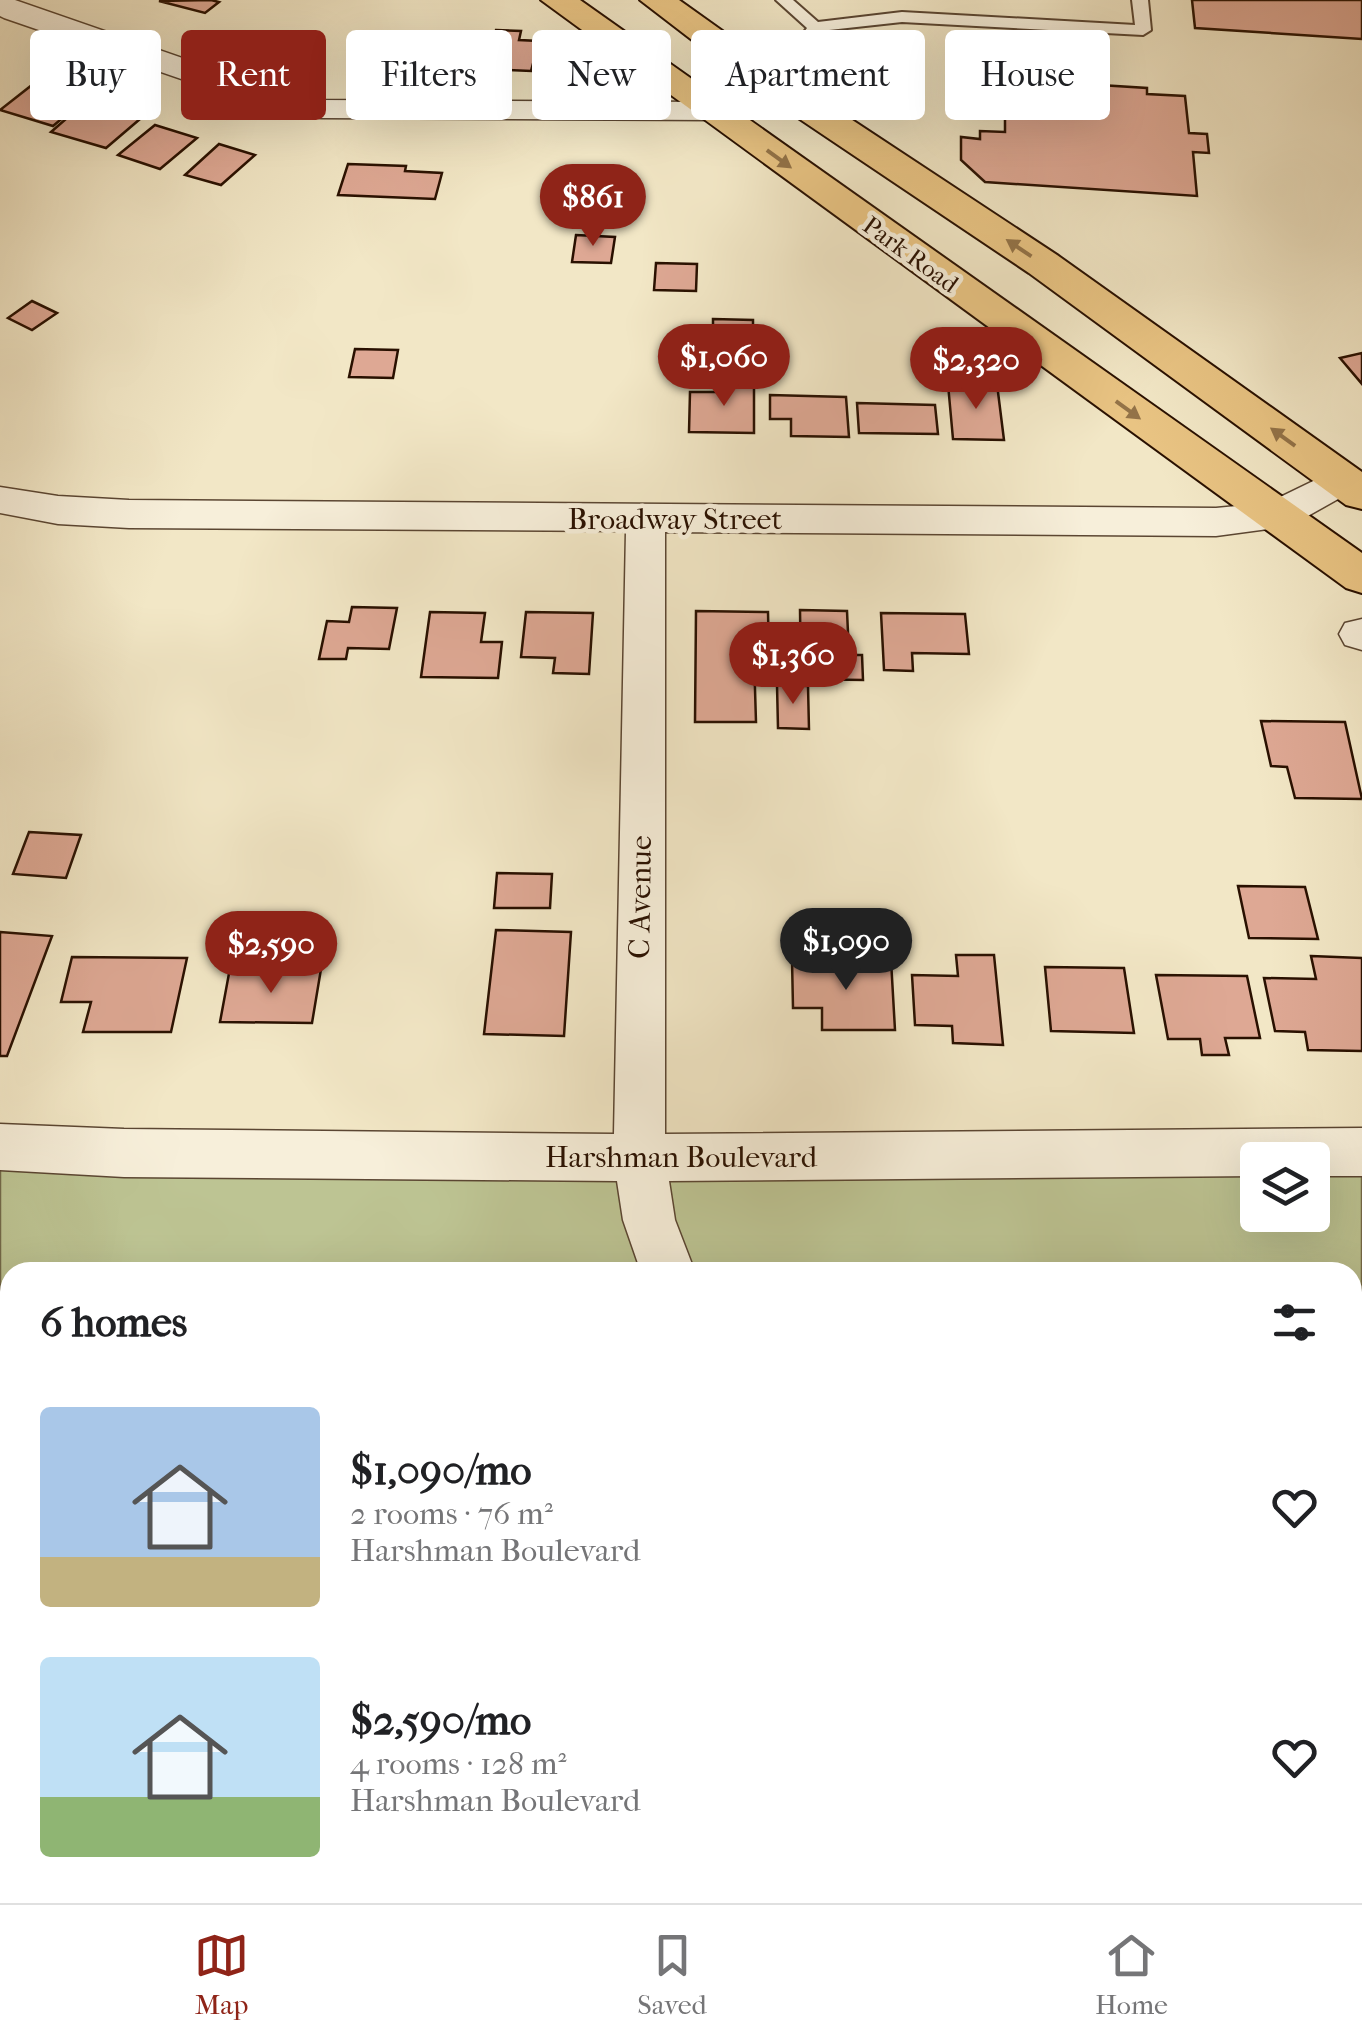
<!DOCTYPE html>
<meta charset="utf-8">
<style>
:root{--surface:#fff;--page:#f6f6f6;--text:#202124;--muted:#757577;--line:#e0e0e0;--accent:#8f2418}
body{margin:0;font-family:"IM FELL French Canon",serif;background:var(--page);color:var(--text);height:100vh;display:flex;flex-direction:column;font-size:38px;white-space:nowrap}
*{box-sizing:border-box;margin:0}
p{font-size:32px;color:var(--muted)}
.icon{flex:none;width:55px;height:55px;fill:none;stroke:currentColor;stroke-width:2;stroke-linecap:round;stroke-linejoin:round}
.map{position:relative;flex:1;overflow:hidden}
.drawer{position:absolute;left:0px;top:1262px;width:1362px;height:642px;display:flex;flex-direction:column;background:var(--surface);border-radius:30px 30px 0 0;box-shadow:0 10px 40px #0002}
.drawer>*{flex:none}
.banner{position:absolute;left:30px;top:30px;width:1302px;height:90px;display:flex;gap:20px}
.tools{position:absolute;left:1240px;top:1142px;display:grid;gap:20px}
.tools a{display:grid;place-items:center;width:90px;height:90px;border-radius:10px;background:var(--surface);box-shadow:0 10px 40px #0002;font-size:50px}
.price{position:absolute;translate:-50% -85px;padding:0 22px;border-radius:35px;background:var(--accent);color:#fff;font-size:32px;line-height:65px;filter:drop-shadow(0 2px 5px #0008)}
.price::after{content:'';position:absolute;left:50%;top:60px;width:30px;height:22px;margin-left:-15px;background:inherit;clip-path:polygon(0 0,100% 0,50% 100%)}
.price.on{background:#222;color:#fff}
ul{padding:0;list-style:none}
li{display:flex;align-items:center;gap:30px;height:250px;padding:0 40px}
li span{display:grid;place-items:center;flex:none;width:280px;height:200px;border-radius:10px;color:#555}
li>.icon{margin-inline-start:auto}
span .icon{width:120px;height:120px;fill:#fffc;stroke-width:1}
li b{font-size:42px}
h2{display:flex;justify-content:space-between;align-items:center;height:120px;padding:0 40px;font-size:42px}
.tag{padding:0 35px;border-radius:10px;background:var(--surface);box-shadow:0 10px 40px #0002;font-size:35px;line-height:90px}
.tag.on{background:var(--accent);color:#fff}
.dock{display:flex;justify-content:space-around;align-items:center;height:140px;border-top:2px solid var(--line);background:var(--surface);font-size:28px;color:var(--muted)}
.dock a{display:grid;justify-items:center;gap:5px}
.dock .on{color:var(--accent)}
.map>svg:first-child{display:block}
.green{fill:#bdc493;stroke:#736a4a;stroke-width:2.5;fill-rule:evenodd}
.building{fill:#dea894;stroke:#291000;stroke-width:2.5}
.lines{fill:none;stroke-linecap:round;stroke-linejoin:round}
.lane-casing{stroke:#5b4632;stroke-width:4}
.street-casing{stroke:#5b4632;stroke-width:3}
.primary-casing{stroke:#291000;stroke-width:4}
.lane{fill:#f7efda;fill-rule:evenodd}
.street{fill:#f7efda;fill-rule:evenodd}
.primary{fill:#e9c483;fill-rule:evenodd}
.oneway{fill:#937348}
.labels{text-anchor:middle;stroke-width:9;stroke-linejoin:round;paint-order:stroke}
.far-street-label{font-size:25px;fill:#291000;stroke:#f7efda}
.street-label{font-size:30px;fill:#291000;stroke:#f7efda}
</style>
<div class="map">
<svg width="1362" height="1903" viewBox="0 0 1362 1903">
<rect width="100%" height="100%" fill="#f2e7c6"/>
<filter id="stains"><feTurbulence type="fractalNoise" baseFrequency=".002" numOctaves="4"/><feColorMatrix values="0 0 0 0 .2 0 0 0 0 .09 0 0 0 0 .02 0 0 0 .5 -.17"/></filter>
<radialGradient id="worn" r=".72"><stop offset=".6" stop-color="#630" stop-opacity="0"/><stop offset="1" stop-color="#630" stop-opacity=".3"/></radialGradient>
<!-- green -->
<path class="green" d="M0,1137L1362,1157V1903H0ZM1258,1160H1312V1215H1258ZM10,1272H1352V1895H10Z"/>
<!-- building -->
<g class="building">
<path d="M211,0L219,2L205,13L159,1Z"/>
<path d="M1192,0H1362V39L1195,28Z"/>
<path d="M496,30L521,31L519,40L539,41L531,71L486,69L490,54L472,53L477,36L494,37Z"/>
<path d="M1005,79L1147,88V94L1185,96L1189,133L1207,134L1209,153L1193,152L1197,196L985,182L961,160V137L980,139V131L1005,132Z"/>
<path d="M32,85L84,100L53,126L0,110Z"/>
<path d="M98,107L140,119L106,148L51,132L75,111L88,115Z"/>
<path d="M155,125L197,138L160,169L118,155Z"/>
<path d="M219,144L255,155L221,185L185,175Z"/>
<path d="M348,164L406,166L405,171L442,173L435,199L338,195Z"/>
<path d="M576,235L615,237L611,263L572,262Z"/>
<path d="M656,263L697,264L696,291L654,290Z"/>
<path d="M32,301L57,313L32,330L8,318Z"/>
<path d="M713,319L753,320V347L713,346Z"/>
<path d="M355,349L398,350L393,378L349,377Z"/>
<path d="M1362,353V384L1340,358Z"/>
<path d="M716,381L754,382V433L689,432L690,392H716Z"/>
<path d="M948,384H997L1004,440L953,439Z"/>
<path d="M770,395L846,397L849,437L791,436V419H770Z"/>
<path d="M857,403L935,405L938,434L859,433Z"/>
<path d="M352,607L397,608L389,649L348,648L346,659H319L327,621L349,622Z"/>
<path d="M800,610L847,611L849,655H862L863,680L801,679Z"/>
<path d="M696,611L768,612L769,656H754L756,722H695Z"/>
<path d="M430,612L485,613L481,642H502L498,678L421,677Z"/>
<path d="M526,612L593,613L589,674L553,673L555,658L521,657Z"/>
<path d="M881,613L965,614L969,654L912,653L913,671L884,670Z"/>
<path d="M777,685L808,686L809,729L778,728Z"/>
<path d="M1261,721L1345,722L1362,799L1295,798L1287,767L1271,766Z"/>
<path d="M29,832L81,835L66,878L13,874Z"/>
<path d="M497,873L552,874L550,908H494Z"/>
<path d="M1238,886L1305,887L1318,939L1249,938Z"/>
<path d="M496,930L571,932L564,1036L484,1034Z"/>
<path d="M0,932L52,936L7,1056H0Z"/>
<path d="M956,955H994L1003,1045L953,1043L952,1026L915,1025L912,975L958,976Z"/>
<path d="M1311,956L1362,958V1051L1308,1050L1305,1032L1275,1031L1264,978L1316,979Z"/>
<path d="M72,957L187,958L171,1032H83L91,1002H61Z"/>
<path d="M792,959L891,960L895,1030H822V1008H793Z"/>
<path d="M1045,967L1124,968L1134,1033L1051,1031Z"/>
<path d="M230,968L321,969L312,1023L220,1022Z"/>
<path d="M1156,975L1247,976L1260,1038H1225L1229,1055H1202L1200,1039H1168Z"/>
</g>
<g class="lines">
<defs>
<g id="lane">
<path d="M776,0H793L818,22L902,12L1135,25L1132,0H1148L1151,30L1143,35L902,22L820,31L780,88L774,90L766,85L807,28Z"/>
<rect x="397" y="1895" width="34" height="8"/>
</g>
<g id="street">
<path d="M0,0H15L292,96L321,100L709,102L774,76L785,78L789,85L785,92L713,120L321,118L277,112L4,18L0,16Z"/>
<path d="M1342,467L1356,471L1361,480L1356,489L1290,526L1216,536L665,532V1134L1362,1128V1176H1312V1160H1258V1176L669,1181L675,1220L695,1272H641L623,1220L617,1181L124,1177L0,1170V1124L124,1129L614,1134L626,531L129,528L58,524L0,513V487L58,496L129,500L1216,508L1268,503Z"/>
<path d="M1362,619V650L1345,645L1339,634L1345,623Z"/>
<rect x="1352" y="1295" width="10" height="54"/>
<rect x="0" y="1405" width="10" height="56"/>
</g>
<g id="primary">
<path d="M541,0H580L1362,553V593L1346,588Z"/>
<path d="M640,0H679L787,77L1057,255L1362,472V509L1346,505L1029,273L761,93Z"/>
</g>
</defs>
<!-- lane casing -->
<use href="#lane" class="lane-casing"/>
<!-- street casing -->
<use href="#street" class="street-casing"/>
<!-- primary casing -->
<use href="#primary" class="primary-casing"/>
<!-- lane -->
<use href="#lane" class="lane"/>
<!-- street -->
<use href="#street" class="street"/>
<!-- primary -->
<use href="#primary" class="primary"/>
</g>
<!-- one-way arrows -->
<defs><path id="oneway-solid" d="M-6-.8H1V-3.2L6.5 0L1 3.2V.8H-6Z" transform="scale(2.5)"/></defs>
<g class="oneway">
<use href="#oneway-solid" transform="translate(779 159) rotate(36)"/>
<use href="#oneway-solid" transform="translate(1019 248) rotate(-146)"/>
<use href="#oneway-solid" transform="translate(1128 410) rotate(36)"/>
<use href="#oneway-solid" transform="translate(1283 437) rotate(-144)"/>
</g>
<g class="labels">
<!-- far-street labels -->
<g class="far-street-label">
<text transform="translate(911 254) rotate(36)" y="9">Park Road</text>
</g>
<!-- street labels -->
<g class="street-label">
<text x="675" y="529">Broadway Street</text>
<text transform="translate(640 897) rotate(-89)" y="10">C Avenue</text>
<text x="681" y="1167">Harshman Boulevard</text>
</g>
</g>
<rect width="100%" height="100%" filter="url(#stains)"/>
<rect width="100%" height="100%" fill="url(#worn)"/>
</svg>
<div class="tools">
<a><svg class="icon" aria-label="layers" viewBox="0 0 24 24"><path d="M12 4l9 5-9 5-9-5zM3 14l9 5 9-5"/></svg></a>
</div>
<b class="price" style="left:593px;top:249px">$861</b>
<b class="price" style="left:724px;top:409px">$1,060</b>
<b class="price" style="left:976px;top:412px">$2,320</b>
<b class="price" style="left:793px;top:707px">$1,360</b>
<b class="price on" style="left:846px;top:993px">$1,090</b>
<b class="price" style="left:271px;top:996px">$2,590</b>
<div class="banner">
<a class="tag">Buy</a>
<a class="tag on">Rent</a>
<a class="tag">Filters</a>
<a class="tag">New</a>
<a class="tag">Apartment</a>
<a class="tag">House</a>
</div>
<section class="drawer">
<h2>6 homes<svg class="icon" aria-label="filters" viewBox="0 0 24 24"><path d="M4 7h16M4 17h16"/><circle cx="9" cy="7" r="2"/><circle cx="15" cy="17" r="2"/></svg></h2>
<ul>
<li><span style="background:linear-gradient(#a9c7e8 75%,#c2b280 0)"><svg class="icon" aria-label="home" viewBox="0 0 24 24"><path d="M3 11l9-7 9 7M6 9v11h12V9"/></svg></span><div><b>$1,090/mo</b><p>2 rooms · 76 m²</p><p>Harshman Boulevard</p></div><svg class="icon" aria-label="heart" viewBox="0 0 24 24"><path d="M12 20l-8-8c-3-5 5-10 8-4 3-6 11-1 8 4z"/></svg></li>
<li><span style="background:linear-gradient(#bfe0f5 70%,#8fb573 0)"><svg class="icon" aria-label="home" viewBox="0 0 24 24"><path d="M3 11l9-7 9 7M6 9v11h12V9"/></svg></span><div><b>$2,590/mo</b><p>4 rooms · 128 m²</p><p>Harshman Boulevard</p></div><svg class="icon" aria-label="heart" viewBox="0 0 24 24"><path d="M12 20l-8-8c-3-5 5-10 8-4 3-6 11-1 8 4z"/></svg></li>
</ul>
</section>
</div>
<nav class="dock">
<a class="on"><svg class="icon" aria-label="map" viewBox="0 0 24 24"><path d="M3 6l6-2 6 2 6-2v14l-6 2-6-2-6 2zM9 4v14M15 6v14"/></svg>Map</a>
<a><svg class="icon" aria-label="saved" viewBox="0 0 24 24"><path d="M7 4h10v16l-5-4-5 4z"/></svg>Saved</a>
<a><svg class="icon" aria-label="home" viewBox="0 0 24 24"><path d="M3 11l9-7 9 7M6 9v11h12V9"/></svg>Home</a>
</nav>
